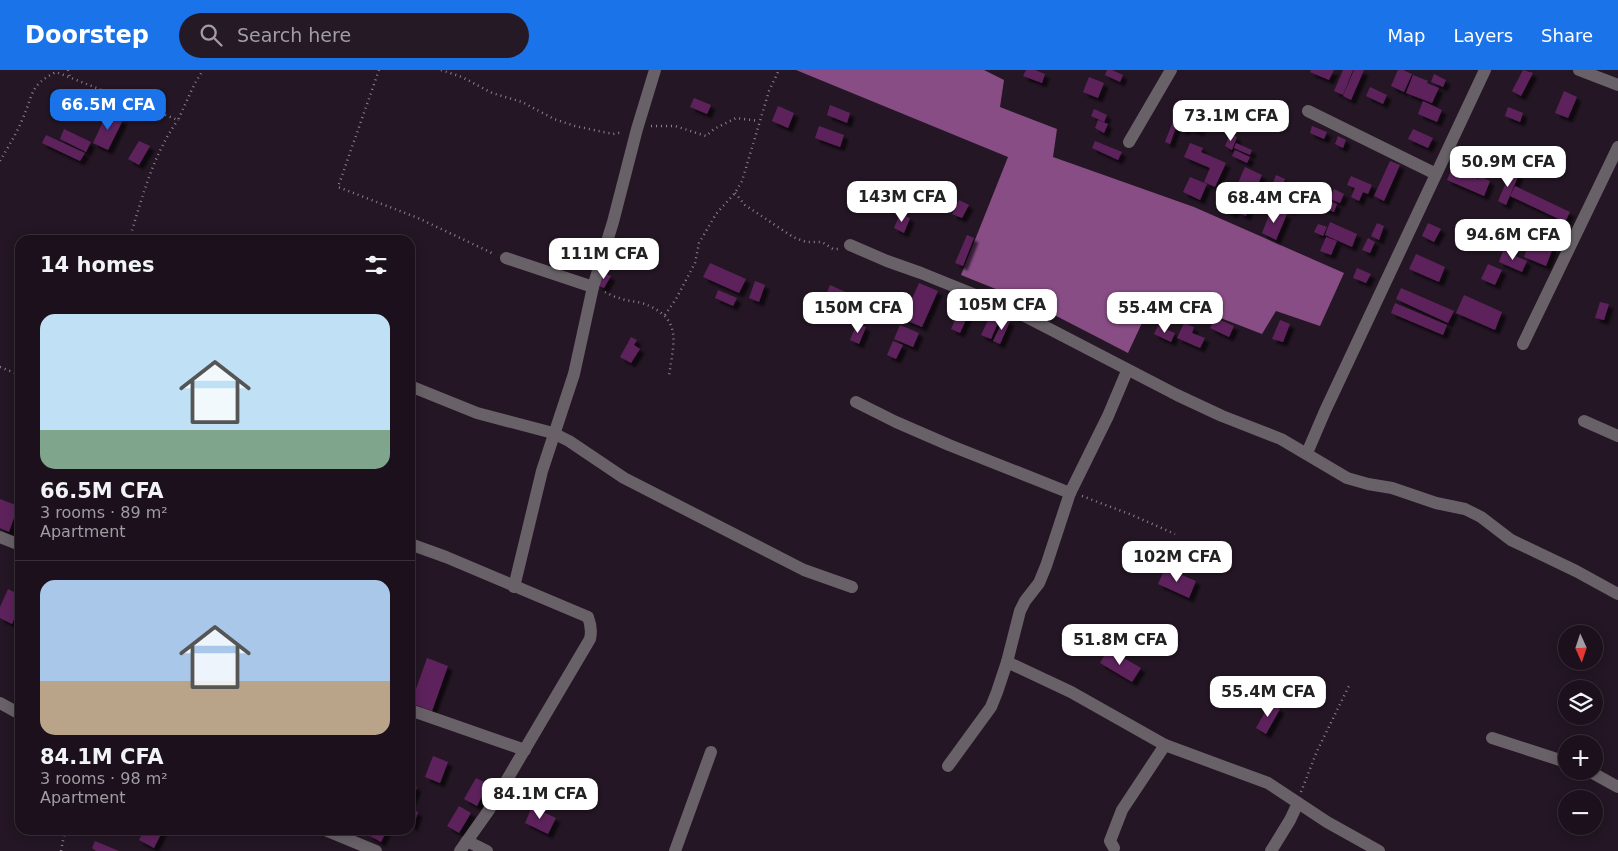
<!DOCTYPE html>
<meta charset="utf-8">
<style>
:root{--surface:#1b101b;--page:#241924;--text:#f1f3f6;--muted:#a09da3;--line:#39303a;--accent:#1a73e8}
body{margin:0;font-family:"DejaVu Sans",sans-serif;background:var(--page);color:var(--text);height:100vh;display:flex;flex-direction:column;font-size:19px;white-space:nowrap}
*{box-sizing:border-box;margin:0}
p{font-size:16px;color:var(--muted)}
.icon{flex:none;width:28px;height:28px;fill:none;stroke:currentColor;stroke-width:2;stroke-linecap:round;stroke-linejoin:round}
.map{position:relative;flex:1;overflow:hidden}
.details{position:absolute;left:15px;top:165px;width:400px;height:600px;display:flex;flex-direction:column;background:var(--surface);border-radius:15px;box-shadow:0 2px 12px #0003,0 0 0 1px var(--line)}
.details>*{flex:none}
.needle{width:32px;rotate:177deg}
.controls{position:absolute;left:1558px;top:555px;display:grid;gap:10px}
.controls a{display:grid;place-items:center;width:45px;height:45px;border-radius:50%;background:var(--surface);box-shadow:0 2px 12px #0003,0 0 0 1px var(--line);font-size:25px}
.price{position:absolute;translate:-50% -42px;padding:0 11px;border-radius:10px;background:#fff;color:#222;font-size:16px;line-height:32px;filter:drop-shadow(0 1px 2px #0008)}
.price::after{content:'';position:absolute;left:50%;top:30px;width:15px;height:11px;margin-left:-8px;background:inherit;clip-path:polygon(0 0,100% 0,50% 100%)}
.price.on{background:var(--accent);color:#fff}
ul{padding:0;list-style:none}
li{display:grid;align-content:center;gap:10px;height:265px;padding:0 25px}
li+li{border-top:1px solid var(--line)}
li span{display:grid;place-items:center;height:155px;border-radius:15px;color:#555}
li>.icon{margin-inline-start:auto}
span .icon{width:90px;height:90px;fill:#fffc;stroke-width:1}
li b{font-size:21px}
h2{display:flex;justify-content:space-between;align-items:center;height:60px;padding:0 25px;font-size:21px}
header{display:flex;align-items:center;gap:30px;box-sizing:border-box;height:70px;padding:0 25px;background:var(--accent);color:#fff}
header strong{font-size:24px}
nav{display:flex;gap:28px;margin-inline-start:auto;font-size:18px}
.search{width:350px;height:45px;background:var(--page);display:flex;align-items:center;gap:12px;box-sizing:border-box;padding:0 18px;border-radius:28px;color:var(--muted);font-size:19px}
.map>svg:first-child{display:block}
.water{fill:#894d86}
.building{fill:#5d245b;filter:url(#shadow)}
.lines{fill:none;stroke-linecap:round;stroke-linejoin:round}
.path{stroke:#8e828e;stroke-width:2.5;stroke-dasharray:1 4;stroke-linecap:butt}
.minor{stroke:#696168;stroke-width:12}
</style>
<header>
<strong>Doorstep</strong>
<div class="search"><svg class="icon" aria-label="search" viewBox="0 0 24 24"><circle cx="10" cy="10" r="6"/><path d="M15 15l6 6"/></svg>Search here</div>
<nav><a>Map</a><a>Layers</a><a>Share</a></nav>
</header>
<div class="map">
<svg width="1618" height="781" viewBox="0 0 1618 781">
<defs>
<filter id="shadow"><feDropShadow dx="4.5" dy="4.5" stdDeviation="1" flood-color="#0009"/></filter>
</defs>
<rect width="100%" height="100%" fill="#241624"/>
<!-- water -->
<path class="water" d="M796,0H984L1004,10L1000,37L1057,59L1053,87L1194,137L1344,203L1320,256L1276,241L1262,264L1156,223L1128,283L1035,235L961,205L1008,87Z"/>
<!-- building -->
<g class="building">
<path d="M1026,0H1035L1045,4L1042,13L1023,6Z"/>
<path d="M1107,0H1112L1123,5L1120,12L1105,5Z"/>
<path d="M1311,0H1334L1329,10L1310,2Z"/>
<path d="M1343,0H1353L1343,25L1334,21Z"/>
<path d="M1354,0H1364L1351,30L1343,26Z"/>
<path d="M1398,0H1403L1412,4L1404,22L1391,16Z"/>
<path d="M1523,0L1533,3L1521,26L1512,21Z"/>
<path d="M1434,4L1446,10L1443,17L1431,12Z"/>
<path d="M1413,5L1428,11L1427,13L1439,18L1432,33L1406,23Z"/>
<path d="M1089,7L1104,13L1098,28L1083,22Z"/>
<path d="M1370,17L1387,25L1383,34L1366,26Z"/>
<path d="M1564,21L1577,27L1568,48L1555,43Z"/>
<path d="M694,28L711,35L707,44L690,37Z"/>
<path d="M1423,31L1442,40L1437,52L1418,44Z"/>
<path d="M830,35L850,43L847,53L827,45Z"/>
<path d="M778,36L794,43L788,58L772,51Z"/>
<path d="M1508,37L1523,43L1520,52L1505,46Z"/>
<path d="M1094,39L1107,45L1104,52L1091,46Z"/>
<path d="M1177,41L1182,43L1180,49L1183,43L1204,52L1199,62L1187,57L1185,61L1176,57L1170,74L1165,72Z"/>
<path d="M107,43L123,50L108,80L93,73Z"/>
<path d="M1098,50L1108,54L1104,63L1095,58Z"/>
<path d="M819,56L844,65L840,77L815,68Z"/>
<path d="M1312,56L1327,62L1324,69L1310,63Z"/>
<path d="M64,59L91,72L86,82L60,69Z"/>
<path d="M1413,59L1433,68L1428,78L1408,69Z"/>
<path d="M1230,64L1237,67L1232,80L1225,76Z"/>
<path d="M46,65L85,83L80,91L42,73Z"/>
<path d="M1338,66L1346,70L1343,78L1335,74Z"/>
<path d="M139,71L150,76L139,95L128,89Z"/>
<path d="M1095,71L1122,82L1118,90L1092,78Z"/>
<path d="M1190,73L1203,78L1201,82L1226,93L1215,117L1204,112L1210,98L1184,87Z"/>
<path d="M1236,73L1252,80L1250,85L1234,78Z"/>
<path d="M1477,78L1510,92L1504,104L1472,90Z"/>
<path d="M1235,80L1250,87L1247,93L1232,86Z"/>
<path d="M1390,91L1400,95L1384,131L1374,126Z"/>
<path d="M1245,97L1262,105L1252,128L1235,120Z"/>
<path d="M1464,97L1474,101L1472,106L1478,109L1480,106L1490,111L1484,126L1447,110L1452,98L1462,103Z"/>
<path d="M1511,101L1519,104L1506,135L1498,131Z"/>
<path d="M1276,105L1285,109L1277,130L1268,126Z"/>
<path d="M1351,106L1372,115L1368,124L1363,122L1359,131L1351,127L1355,118L1347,115Z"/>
<path d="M1190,107L1207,114L1200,130L1183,122Z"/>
<path d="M923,115L932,119L925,135L916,131Z"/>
<path d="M1515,116L1570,142L1565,152L1510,126Z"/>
<path d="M1334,119L1344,124L1340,133L1330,129Z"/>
<path d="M1234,123L1242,126L1233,144L1225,140Z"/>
<path d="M1281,124L1296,130L1291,141L1276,135Z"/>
<path d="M1322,128L1337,134L1334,142L1319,137Z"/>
<path d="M959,130L969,135L962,148L952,144Z"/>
<path d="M1244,131L1251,135L1246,146L1239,143Z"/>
<path d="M1272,138L1287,144L1276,170L1262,163Z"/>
<path d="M900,144L910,148L904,163L894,158Z"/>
<path d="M1330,152L1357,164L1352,177L1325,165Z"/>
<path d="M1377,153L1384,156L1379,170L1371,166Z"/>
<path d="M1428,153L1441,159L1434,172L1422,166Z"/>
<path d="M1546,153L1561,161L1558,165L1544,157Z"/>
<path d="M1318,154L1327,157L1323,166L1314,162Z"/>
<path d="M967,165L974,168L963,196L955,193Z"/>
<path d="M1326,167L1337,171L1331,185L1320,181Z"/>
<path d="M1368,168L1375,172L1370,183L1362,180Z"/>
<path d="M1538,171L1553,178L1546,196L1524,187L1529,173L1537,176Z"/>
<path d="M637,181L645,184L641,194L634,192Z"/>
<path d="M1503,181L1527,191L1522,202L1499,192Z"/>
<path d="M1416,184L1445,197L1439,212L1409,199Z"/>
<path d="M710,193L746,209L739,223L703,207Z"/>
<path d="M1488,194L1502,200L1495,215L1481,209Z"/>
<path d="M1357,198L1371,204L1366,213L1353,208Z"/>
<path d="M604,203L611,206L604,218L597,215Z"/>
<path d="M755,211L765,215L759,232L749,228Z"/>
<path d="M919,213L938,221L922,257L903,249Z"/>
<path d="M830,215L866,231L857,252L821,237Z"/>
<path d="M1401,218L1454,241L1448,253L1396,229Z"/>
<path d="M718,220L737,228L733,236L715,228Z"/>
<path d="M1464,225L1502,242L1495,260L1456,243Z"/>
<path d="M955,229L972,236L960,263L951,259L959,242L951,238Z"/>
<path d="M1600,232L1609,234L1604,250L1595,248Z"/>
<path d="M1395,233L1447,255L1443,265L1391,243Z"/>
<path d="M991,244L1000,248L991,269L981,265Z"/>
<path d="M1004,248L1010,251L1000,274L993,271Z"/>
<path d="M1215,248L1234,256L1229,267L1210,258Z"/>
<path d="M1280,250L1290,254L1283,272L1272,269Z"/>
<path d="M857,253L866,257L859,274L850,270Z"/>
<path d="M1184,253L1194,257L1192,263L1205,268L1200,278L1177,268Z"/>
<path d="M900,255L919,263L913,277L894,269Z"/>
<path d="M1158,256L1175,263L1171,272L1154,264Z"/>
<path d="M631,267L637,270L634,275L640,279L631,293L620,287Z"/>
<path d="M893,271L903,275L896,289L887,285Z"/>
<path d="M0,429L18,436L9,462L0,458Z"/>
<path d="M1165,498L1196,511L1189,528L1158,514Z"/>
<path d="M8,519L20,525V535L12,554L0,548V537Z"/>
<path d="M1108,579L1141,598L1132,612L1100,593Z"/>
<path d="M427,588L448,596L432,641L411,633Z"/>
<path d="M1270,633L1280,639L1266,664L1256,658Z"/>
<path d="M433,686L448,692L440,713L425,707Z"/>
<path d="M476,708L488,714L477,736L464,729Z"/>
<path d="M410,714L417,717L410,734Z"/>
<path d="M459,736L471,743L459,763L447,756Z"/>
<path d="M532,737L556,748L548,764L525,753Z"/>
<path d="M410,739L418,742L413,757L410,755Z"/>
<path d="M144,760L152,762L153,760H163L154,778L139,770Z"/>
<path d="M371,760H387L381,772L368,765Z"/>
<path d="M95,771L119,781H96L92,778Z"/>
</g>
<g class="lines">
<!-- path -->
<g class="path">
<path d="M68,0L70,7"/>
<path d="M379,0L338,117L418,148L494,184"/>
<path d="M441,0L462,7L492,23L522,32L554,49L575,56L613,64L623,62"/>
<path d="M651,56H675L706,66L714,59L736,48L759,51"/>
<path d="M0,91C8,77 17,63 23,48C34,23 29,16 56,2L178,50L194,15L203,0"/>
<path d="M735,123L745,135L793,167L806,172H822L833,179H838"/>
<path d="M129,170C142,129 152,86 178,50"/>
<path d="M605,222C609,224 614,227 619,228C626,231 634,231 642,233C683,248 674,270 669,306"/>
<path d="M665,245L676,229L695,193L699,173L716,144L735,123L742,111L769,21L779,0"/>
<path d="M0,297L20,305"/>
<path d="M1082,426L1132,445L1175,464"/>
<path d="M1301,722L1317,681L1349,616"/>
<path d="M61,781L65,760"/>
</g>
<!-- minor -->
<g class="minor">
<path d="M1579,0L1618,15"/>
<path d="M1308,41L1436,104"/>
<path d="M1129,72L1171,0"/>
<path d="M850,175L887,191L921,203L1015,241L1177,325L1222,346L1281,369L1347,408L1368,414L1392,418L1436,433L1465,439L1481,447L1511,470L1576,501L1618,524"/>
<path d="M506,188L593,217"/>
<path d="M1523,274L1618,77"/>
<path d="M410,316L477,343L553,363L569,371L624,408L804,500L852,517"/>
<path d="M856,332L896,352L949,375L1070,423"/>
<path d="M1584,351L1618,366"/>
<path d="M1307,383L1325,341L1485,0"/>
<path d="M0,467L20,475"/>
<path d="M410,474L446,487L588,547C591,555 592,561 590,569L489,740L460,781"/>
<path d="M514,517L542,401L574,304L593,217L613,152L637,59L655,0"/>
<path d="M1007,592L1071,622L1165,675L1268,713L1327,752L1379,781"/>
<path d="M0,633L20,644"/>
<path d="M410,640L525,680"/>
<path d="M1492,668L1566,692"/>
<path d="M948,696L991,637L997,622L1007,592L1020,541L1025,531L1039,513L1046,496L1070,423L1108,346L1127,301"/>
<path d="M1589,701L1618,717"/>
<path d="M325,760L376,781"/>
<path d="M467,771L487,781"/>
<path d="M1114,778L1110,771L1122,740L1165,675"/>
<path d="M675,781L711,682"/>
<path d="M1271,781L1290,750L1298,733"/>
</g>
</g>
</svg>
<div class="controls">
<a><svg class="needle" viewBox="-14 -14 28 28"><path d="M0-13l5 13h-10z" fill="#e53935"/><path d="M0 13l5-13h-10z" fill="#a09da3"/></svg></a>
<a><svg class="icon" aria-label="layers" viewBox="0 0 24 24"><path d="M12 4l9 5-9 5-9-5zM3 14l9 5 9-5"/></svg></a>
<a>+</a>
<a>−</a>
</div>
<b class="price on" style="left:108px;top:61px">66.5M CFA</b>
<b class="price" style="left:1231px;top:72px">73.1M CFA</b>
<b class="price" style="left:1508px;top:118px">50.9M CFA</b>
<b class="price" style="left:902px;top:153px">143M CFA</b>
<b class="price" style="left:1274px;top:154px">68.4M CFA</b>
<b class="price" style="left:1513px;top:191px">94.6M CFA</b>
<b class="price" style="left:604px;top:210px">111M CFA</b>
<b class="price" style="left:1002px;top:261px">105M CFA</b>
<b class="price" style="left:858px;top:264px">150M CFA</b>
<b class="price" style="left:1165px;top:264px">55.4M CFA</b>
<b class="price" style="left:1177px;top:513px">102M CFA</b>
<b class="price" style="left:1120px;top:596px">51.8M CFA</b>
<b class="price" style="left:1268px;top:648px">55.4M CFA</b>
<b class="price" style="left:540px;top:750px">84.1M CFA</b>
<section class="details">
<h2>14 homes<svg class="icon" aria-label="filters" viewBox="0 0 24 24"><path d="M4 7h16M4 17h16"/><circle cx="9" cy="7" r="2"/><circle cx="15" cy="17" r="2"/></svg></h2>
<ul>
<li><span style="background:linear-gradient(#bfe0f5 75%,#7fa58c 0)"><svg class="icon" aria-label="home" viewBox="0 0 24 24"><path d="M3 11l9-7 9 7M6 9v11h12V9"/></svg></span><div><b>66.5M CFA</b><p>3 rooms · 89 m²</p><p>Apartment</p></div></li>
<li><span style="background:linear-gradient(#a9c7e8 65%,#b9a48a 0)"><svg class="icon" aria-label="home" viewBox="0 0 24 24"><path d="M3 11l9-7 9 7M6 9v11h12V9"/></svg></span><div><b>84.1M CFA</b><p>3 rooms · 98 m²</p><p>Apartment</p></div></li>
</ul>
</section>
</div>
